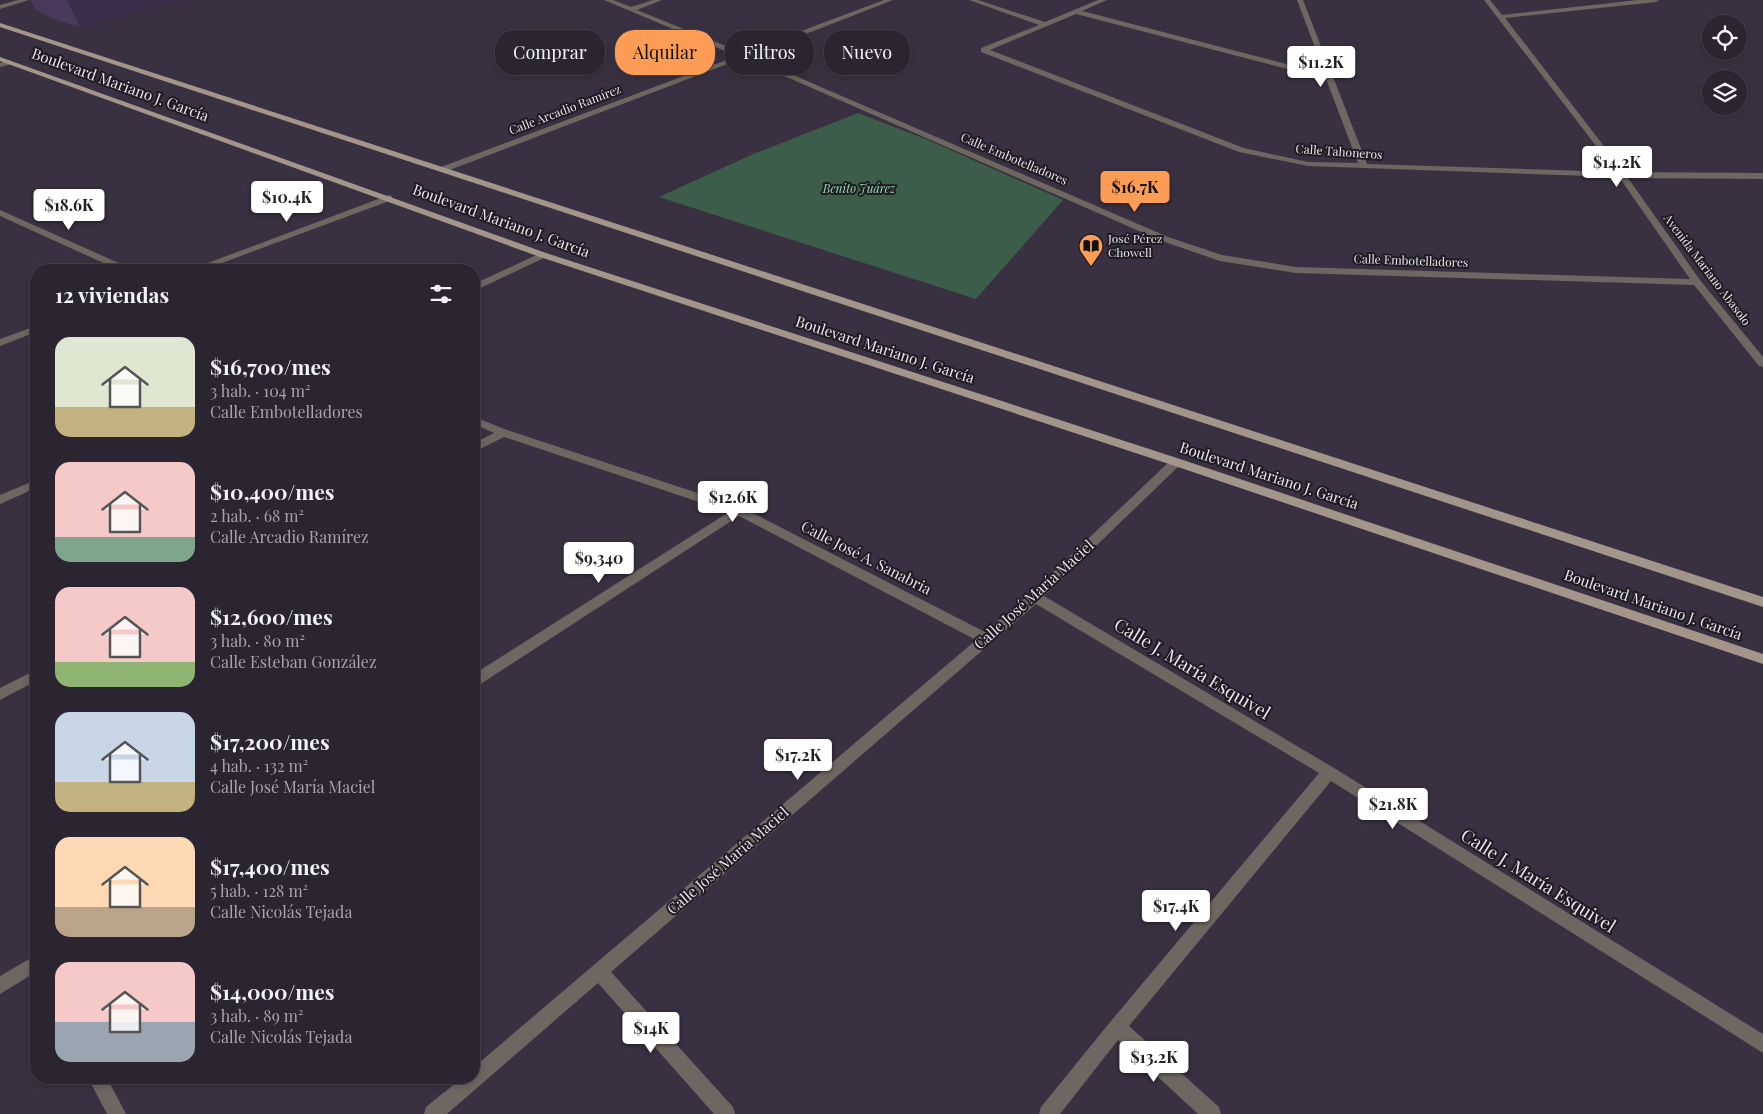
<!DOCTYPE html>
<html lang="es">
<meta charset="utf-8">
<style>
:root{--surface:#2b2531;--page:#37313d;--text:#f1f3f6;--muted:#a6a5ab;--line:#47424d;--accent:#fd9d55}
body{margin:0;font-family:"Playfair Display",serif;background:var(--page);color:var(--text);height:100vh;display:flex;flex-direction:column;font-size:19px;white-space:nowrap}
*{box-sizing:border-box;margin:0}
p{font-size:16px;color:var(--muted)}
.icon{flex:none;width:28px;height:28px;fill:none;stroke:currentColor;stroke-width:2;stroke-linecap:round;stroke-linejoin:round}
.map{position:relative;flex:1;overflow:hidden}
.sheet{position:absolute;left:30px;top:264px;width:450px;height:820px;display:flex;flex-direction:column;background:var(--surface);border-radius:20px;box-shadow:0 2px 8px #0003,0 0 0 1px var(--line)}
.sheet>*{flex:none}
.hud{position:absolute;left:495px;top:30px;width:475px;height:45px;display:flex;gap:10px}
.buttons{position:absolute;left:1702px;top:15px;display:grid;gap:10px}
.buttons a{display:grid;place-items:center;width:45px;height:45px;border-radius:50%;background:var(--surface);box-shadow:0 2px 8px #0003,0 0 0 1px var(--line);font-size:25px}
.price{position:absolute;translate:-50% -42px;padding:0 11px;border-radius:5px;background:#fff;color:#222;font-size:16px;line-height:32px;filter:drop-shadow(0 1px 2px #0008)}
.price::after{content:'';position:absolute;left:50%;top:30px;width:15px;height:11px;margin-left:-8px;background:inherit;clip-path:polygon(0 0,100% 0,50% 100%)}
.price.selected{background:var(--accent);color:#111}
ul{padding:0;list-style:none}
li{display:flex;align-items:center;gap:15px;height:125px;padding:0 25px}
li span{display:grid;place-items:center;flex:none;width:140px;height:100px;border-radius:15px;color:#555}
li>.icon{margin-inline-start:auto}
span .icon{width:60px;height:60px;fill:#fffc;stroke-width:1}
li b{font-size:21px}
h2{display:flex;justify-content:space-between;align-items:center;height:60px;padding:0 25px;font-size:21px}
.tag{padding:0 18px;border-radius:20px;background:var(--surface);box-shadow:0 2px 8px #0003,0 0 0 1px var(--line);font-size:18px;line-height:45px}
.tag.selected{background:var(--accent);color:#111}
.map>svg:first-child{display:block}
.green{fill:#3c5d49}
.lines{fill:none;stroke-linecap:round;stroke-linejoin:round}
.minor{fill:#6d6661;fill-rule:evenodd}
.major{fill:#a4958b;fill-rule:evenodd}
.wall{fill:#4a395a}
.shaded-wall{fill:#3c2e4a}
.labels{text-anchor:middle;stroke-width:4;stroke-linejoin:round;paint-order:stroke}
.far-street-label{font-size:12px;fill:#e9e4ee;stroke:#1e1b22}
.far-park-label{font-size:12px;font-style:italic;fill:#94deb0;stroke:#1e1b22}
.far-poi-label{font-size:12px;fill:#e9e4ee;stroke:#1e1b22;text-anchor:start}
.street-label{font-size:15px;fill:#e9e4ee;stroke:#1e1b22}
.near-street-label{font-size:18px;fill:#e9e4ee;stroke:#1e1b22}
</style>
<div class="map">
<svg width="1763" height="1114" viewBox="0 0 1763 1114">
<rect width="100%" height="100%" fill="#393141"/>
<!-- green -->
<path class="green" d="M858,113L928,140L1063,200L976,299L659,197L751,155Z"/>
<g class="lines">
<!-- minor -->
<g class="minor">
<path d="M18,0H29L0,9V5Z"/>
<path d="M604,0H613L631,7L653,0H662L637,10L743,53L884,0H893L749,56L1168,237L1222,255L1296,267L1690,279L1619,177L1308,166L1239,152L981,52V48L1039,25L969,0H978L1045,22L1098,0H1107L1082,11L1325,74L1297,0H1303L1367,164L1616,172L1484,0H1490L1502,15L1638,0H1659L1656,2L1505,18L1624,172L1763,173V179L1628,178L1700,280L1763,357V367L1759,366L1694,285L1296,273L1220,261L1162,241L743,58L447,171H441V167L737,56ZM1076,14L1326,79L1358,163L1308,162L1244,148L990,50Z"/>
<path d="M9,60L13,62L12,64L0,67V63Z"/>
<path d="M389,195L392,196V200L203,270H189Z"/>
<path d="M0,210L130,268L132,270H119L0,216Z"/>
<path d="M543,252L548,255L546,257L474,291V284Z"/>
<path d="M36,326V332L0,346V339Z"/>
<path d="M474,417L507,430L743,508L985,632L1030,594L1172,459H1180L1182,462L1180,465L1044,596L1334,768L1763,1034V1053L1331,781L1129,1026L1219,1107L1221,1114H1198L1118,1040L1060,1114H1039L1041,1107L1111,1021L1319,773L1036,604L611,972L733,1107L735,1114H714L598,983L447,1114H424L426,1107L462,1078H474V1067L976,640L739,516L479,685L474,686V674L729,512L504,437L474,452V443L494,433L474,424Z"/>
<path d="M36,480V488L0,504V495Z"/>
<path d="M36,670V681L0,700V688Z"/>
<path d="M36,955V972L0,994V976Z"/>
<path d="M88,1078H107L126,1114H107Z"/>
</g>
<!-- major -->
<g class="major">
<path d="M0,23L1763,597V607L0,27Z"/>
<path d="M0,57L546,253L1180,459L1763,654V664L1172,465L540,257L0,61Z"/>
</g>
</g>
<!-- wall -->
<path class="wall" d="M31,0H187L80,27L53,19L35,9Z"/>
<!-- shaded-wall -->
<path class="shaded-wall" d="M67,0H187L80,27Z"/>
<!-- icons -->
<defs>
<symbol id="library-pin" viewBox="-11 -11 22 30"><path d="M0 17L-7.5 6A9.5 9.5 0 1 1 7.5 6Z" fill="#fd9d55" stroke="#1e1b22"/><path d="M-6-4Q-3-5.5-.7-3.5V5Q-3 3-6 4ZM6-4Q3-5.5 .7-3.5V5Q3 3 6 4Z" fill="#111"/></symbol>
</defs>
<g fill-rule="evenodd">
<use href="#library-pin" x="1077" y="232" width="28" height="38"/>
</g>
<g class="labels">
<!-- far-street labels -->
<g class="far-street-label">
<text transform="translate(565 110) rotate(-21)" y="4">Calle Arcadio Ramírez</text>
<text transform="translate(1339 152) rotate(4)" y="4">Calle Tahoneros</text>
<text transform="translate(1014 159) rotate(23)" y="4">Calle Embotelladores</text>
<text transform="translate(1411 261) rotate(2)" y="4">Calle Embotelladores</text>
<text transform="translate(1707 270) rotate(53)" y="4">Avenida Mariano Abasolo</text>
</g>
<!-- far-park labels -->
<g class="far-park-label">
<text x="859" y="193">Benito Juárez</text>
</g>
<!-- far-poi labels -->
<g class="far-poi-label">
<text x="1108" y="243">José Pérez<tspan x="1108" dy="14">Chowell</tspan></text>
</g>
<!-- street labels -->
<g class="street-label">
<text transform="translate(120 85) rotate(20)" y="5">Boulevard Mariano J. García</text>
<text transform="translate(501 221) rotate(20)" y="5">Boulevard Mariano J. García</text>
<text transform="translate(885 350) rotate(18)" y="5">Boulevard Mariano J. García</text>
<text transform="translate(1269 476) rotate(18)" y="5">Boulevard Mariano J. García</text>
<text transform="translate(866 558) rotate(27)" y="5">Calle José A. Sanabria</text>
<text transform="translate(1034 595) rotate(-42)" y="5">Calle José María Maciel</text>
<text transform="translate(1653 605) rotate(19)" y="5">Boulevard Mariano J. García</text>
<text transform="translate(728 861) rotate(-41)" y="5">Calle José María Maciel</text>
</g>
<!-- near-street labels -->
<g class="near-street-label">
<text transform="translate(1192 669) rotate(31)" y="6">Calle J. María Esquivel</text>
<text transform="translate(1538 881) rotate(32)" y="6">Calle J. María Esquivel</text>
</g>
</g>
</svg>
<div class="buttons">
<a><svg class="icon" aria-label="locate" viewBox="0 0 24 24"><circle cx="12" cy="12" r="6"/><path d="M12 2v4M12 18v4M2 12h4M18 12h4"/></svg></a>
<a><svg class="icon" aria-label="layers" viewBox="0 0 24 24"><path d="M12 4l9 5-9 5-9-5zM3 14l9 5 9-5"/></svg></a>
</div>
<b class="price" style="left:1321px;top:88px">$11.2K</b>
<b class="price" style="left:1617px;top:188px">$14.2K</b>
<b class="price selected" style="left:1135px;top:213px">$16.7K</b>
<b class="price" style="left:287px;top:223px">$10.4K</b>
<b class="price" style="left:69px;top:231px">$18.6K</b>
<b class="price" style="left:733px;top:523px">$12.6K</b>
<b class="price" style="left:599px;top:584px">$9,340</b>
<b class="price" style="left:798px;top:781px">$17.2K</b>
<b class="price" style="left:1393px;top:830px">$21.8K</b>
<b class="price" style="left:1176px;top:932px">$17.4K</b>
<b class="price" style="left:651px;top:1054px">$14K</b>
<b class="price" style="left:1154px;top:1083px">$13.2K</b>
<div class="hud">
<a class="tag">Comprar</a>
<a class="tag selected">Alquilar</a>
<a class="tag">Filtros</a>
<a class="tag">Nuevo</a>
</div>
<section class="sheet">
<h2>12 viviendas<svg class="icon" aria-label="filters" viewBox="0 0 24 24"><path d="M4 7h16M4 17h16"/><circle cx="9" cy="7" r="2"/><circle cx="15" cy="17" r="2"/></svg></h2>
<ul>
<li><span style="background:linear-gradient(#dfe7d0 70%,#c2b280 0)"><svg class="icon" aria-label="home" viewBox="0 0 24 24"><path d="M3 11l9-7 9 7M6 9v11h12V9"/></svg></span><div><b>$16,700/mes</b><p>3 hab. · 104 m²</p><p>Calle Embotelladores</p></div></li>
<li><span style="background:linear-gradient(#f6c9c9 75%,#7fa58c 0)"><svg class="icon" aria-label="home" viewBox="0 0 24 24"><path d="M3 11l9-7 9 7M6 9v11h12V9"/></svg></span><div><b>$10,400/mes</b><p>2 hab. · 68 m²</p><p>Calle Arcadio Ramírez</p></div></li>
<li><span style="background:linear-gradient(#f6c9c9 75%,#8fb573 0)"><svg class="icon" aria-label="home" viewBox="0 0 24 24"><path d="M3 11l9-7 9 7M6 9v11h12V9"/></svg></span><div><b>$12,600/mes</b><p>3 hab. · 80 m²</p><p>Calle Esteban González</p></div></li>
<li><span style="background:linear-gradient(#c9d6e8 70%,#c2b280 0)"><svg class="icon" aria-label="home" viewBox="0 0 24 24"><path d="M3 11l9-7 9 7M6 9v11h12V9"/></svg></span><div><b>$17,200/mes</b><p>4 hab. · 132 m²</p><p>Calle José María Maciel</p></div></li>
<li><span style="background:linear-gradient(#ffd9b3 70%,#b9a48a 0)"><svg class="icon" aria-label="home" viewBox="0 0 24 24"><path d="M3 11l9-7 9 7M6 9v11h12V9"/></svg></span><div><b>$17,400/mes</b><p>5 hab. · 128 m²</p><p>Calle Nicolás Tejada</p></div></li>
<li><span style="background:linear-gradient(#f6c9c9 60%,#9aa5b1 0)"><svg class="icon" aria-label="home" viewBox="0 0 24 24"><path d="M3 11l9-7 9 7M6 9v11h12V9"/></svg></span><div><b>$14,000/mes</b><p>3 hab. · 89 m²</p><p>Calle Nicolás Tejada</p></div></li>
</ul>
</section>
</div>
